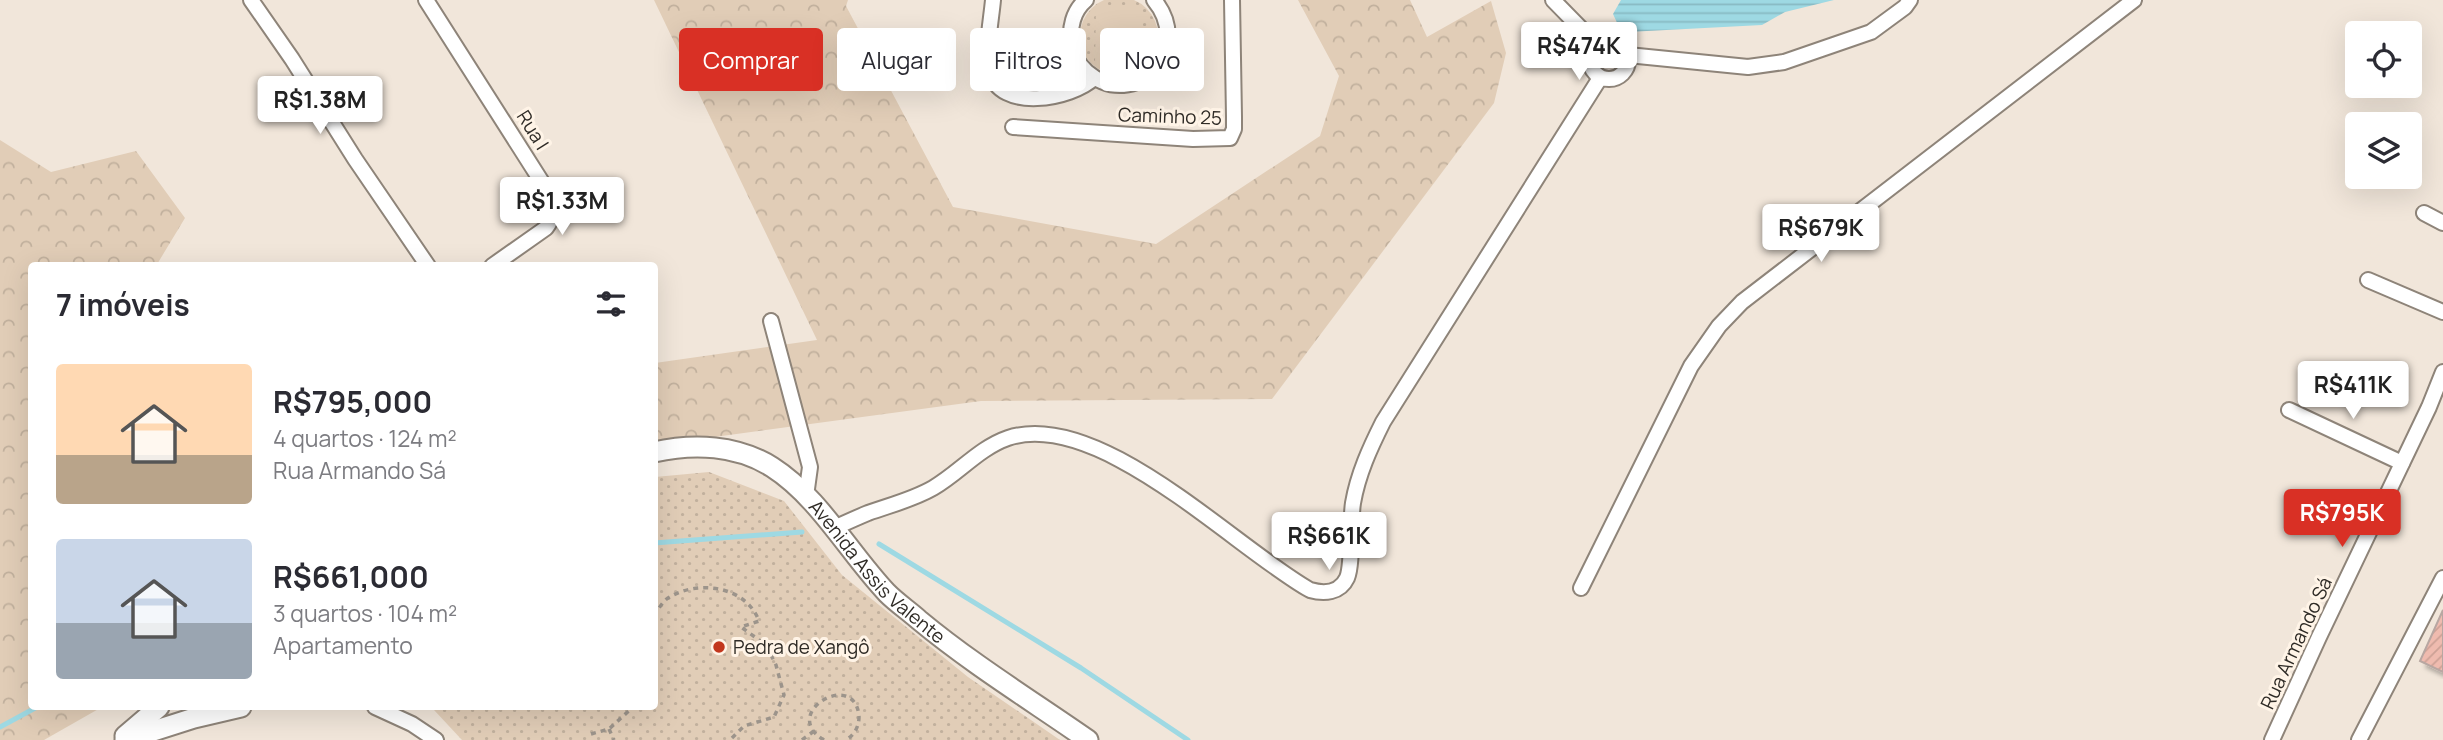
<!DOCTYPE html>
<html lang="pt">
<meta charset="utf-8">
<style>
:root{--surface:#fff;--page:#f2f2f3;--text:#2b2b33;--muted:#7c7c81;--accent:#d93025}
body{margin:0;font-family:Manrope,sans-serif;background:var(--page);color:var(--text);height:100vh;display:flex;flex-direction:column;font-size:26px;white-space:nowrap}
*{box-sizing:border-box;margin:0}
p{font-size:23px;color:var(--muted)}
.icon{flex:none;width:38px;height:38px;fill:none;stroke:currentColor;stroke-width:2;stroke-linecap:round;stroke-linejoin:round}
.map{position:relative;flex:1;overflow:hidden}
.sheet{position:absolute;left:28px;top:262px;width:630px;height:448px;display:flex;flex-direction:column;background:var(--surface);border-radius:7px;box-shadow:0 7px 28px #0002}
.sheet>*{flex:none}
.top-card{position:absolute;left:679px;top:28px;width:665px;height:63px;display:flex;gap:14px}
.buttons{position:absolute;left:2345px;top:21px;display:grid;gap:14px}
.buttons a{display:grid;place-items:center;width:77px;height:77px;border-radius:7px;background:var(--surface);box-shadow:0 7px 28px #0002;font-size:35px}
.price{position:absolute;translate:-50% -60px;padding:0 16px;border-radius:7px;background:#fff;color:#222;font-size:23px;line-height:46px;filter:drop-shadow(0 2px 4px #0008)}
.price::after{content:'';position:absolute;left:50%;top:42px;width:21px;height:16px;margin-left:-10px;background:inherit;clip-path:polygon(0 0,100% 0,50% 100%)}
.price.on{background:var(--accent);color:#fff}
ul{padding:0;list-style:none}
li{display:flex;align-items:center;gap:21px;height:175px;padding:0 28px}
li span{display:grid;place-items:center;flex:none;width:196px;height:140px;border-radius:7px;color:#555}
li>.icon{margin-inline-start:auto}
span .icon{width:84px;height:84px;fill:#fffc;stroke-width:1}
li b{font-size:30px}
h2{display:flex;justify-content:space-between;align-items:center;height:84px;padding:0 28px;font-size:30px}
.tag{padding:0 24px;border-radius:7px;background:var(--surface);box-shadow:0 7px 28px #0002;font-size:24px;line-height:63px}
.tag.on{background:var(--accent);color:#fff}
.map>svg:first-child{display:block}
.grass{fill:url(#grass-dots)}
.forest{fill:url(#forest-crowns)}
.pitch{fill:#e1cdb7}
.water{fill:url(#water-rules)}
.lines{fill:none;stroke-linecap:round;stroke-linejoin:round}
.stream{stroke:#9ed9e3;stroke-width:5}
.building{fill:url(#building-hatch);stroke:#b8a7a2;stroke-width:2;filter:url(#shadow)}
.street-casing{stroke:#8e8479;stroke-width:18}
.secondary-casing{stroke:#8e8479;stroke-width:23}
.path{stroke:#9c948b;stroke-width:3.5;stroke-dasharray:5 5;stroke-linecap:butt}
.street{stroke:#fff;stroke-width:14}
.secondary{stroke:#fff;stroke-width:19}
.poi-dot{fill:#c2371d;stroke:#fff4e7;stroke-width:2.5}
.labels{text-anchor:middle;stroke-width:6;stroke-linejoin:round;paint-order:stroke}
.street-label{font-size:19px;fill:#2f2b26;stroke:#fff4e7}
.poi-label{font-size:19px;fill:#2f2b26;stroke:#fff4e7;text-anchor:start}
</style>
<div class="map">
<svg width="2443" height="740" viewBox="0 0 2443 740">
<defs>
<pattern id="grass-dots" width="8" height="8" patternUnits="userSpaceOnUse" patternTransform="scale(1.75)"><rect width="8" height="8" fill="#e1cdb7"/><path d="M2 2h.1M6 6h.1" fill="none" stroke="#c1b09d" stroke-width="1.8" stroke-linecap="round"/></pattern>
<pattern id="forest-crowns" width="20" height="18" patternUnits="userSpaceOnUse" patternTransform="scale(1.75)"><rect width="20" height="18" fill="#e1cdb7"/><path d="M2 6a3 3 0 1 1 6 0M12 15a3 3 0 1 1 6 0" fill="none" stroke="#c1b09d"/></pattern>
<pattern id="water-rules" width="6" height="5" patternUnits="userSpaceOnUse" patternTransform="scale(1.75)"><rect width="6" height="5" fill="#9ed9e3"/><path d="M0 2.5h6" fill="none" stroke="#88bac3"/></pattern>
<pattern id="building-hatch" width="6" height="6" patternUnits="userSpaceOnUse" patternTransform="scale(1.75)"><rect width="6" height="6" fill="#efbbaf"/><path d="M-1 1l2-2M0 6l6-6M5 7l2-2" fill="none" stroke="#cda196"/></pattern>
<filter id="shadow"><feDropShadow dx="6" dy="6" stdDeviation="2" flood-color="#0004"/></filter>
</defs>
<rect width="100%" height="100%" fill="#f1e6da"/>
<!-- grass -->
<g class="grass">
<circle cx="1119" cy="36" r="39"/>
<path d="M709,472L784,501L842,575L968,677L1060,740H462L434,710L426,707H654L655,477Z"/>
</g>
<!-- forest -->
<g class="forest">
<path d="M654,0H848L846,6L953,207L1156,244L1320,136L1339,76L1298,0H1410L1427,37L1491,1L1506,53L1494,103L1272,399L981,401L685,441L655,448V363L817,340Z"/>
<path d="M0,140L51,172L136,151L185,218L156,266H32V707H102L44,740H0Z"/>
</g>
<!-- pitch -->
<path class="pitch" d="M1096,7H1141V65L1095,64Z"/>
<!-- water -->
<path class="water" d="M1621,0H1834L1785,12L1762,25L1628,32L1619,27L1613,14Z"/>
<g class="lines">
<!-- stream -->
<g class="stream">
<path d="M654,543L802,532"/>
<path d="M879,544L1081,668L1188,740"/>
<path d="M0,727L37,707"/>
</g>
</g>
<!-- building -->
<path class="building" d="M2443,610V672L2420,661Z"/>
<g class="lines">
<defs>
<g id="street">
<path d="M251,0L292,59L355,159L428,266"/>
<path d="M426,0L552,198C554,210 554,217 546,228L492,266"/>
<path d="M993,0C991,22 985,50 990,71C999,113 1072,99 1094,78"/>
<path d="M1086,0C1073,11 1069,28 1072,44C1073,55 1079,65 1087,72C1135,113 1195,49 1154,0"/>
<path d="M1553,0L1597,45"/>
<circle cx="1609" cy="60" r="19"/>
<path d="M1628,55L1748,67L1784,62L1871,32L1905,7L1910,0"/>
<path d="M1013,127L1193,139L1230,138L1234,129V117L1232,0"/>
<path d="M2424,213L2443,223"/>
<path d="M2368,280L2443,312"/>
<path d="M771,321L810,467L806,496"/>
<path d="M2289,410L2402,463"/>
<path d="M834,528C845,523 856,518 868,513C890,505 912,500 933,488C959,473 979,448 1008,438C1099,408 1235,548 1310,590C1324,594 1340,593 1347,578C1353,564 1350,521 1353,503C1358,474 1370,448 1383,422L1600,78"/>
<path d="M1581,588L1691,366L1719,326L1742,302L2134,0"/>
<path d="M375,707L412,724L436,740"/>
<path d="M2272,740L2319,637L2429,407L2443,372"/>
<path d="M2359,740L2443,578"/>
</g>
<g id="secondary">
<path id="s1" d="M654,452C694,443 737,445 772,467C819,497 849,553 887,593C897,603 909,611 919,620C972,664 1032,701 1088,740"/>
<path d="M125,736L159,707"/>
<path d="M125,740L194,718L241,707"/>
</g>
</defs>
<!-- street casing -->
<use href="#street" class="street-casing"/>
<!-- secondary casing -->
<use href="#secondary" class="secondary-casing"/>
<!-- path -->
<g class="path">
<path d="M654,616C658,610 662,602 668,598C698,579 746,586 759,621L741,627L766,645L776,665L784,695L774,717L744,726L730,740"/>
<path d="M609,729L614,740"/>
<path d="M591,734L609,729L633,707"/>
<path d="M802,740L814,731"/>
<path d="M824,740C778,713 856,668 859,717C859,727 854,735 846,740"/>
</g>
<!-- street -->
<use href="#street" class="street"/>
<!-- secondary -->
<use href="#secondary" class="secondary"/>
</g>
<!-- markers -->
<circle class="poi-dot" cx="719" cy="647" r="7"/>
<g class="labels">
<!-- street labels -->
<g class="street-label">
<text transform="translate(1170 116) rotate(2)" y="7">Caminho 25</text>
<text transform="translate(533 130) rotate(58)" y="7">Rua I</text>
<text dy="7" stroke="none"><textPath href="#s1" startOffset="271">Avenida Assis Valente</textPath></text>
<text transform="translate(2296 643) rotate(-65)" y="7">Rua Armando Sá</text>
</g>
<!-- poi labels -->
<g class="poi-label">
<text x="733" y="654">Pedra de Xangô</text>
</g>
</g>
</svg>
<div class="buttons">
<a><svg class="icon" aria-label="locate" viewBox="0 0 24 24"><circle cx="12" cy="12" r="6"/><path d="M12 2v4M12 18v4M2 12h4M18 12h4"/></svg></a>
<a><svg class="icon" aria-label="layers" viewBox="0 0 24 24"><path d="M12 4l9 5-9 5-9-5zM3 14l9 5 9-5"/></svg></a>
</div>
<b class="price" style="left:1579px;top:82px">R$474K</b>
<b class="price" style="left:320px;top:136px">R$1.38M</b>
<b class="price" style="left:562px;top:237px">R$1.33M</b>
<b class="price" style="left:1821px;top:264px">R$679K</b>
<b class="price" style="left:2353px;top:421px">R$411K</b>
<b class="price on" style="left:2342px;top:549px">R$795K</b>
<b class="price" style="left:1329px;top:572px">R$661K</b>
<div class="top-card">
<a class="tag on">Comprar</a>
<a class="tag">Alugar</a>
<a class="tag">Filtros</a>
<a class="tag">Novo</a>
</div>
<section class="sheet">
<h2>7 imóveis<svg class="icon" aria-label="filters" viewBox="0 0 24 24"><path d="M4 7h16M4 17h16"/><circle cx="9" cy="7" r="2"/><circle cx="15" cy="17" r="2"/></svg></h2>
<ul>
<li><span style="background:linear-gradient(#ffd9b3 65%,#b9a48a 0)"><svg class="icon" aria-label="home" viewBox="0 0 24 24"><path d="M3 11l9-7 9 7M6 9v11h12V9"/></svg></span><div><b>R$795,000</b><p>4 quartos · 124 m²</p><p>Rua Armando Sá</p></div></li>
<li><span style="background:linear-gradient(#c9d6e8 60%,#9aa5b1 0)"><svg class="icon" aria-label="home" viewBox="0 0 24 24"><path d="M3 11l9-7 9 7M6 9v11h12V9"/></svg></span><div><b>R$661,000</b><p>3 quartos · 104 m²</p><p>Apartamento</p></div></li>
</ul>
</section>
</div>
